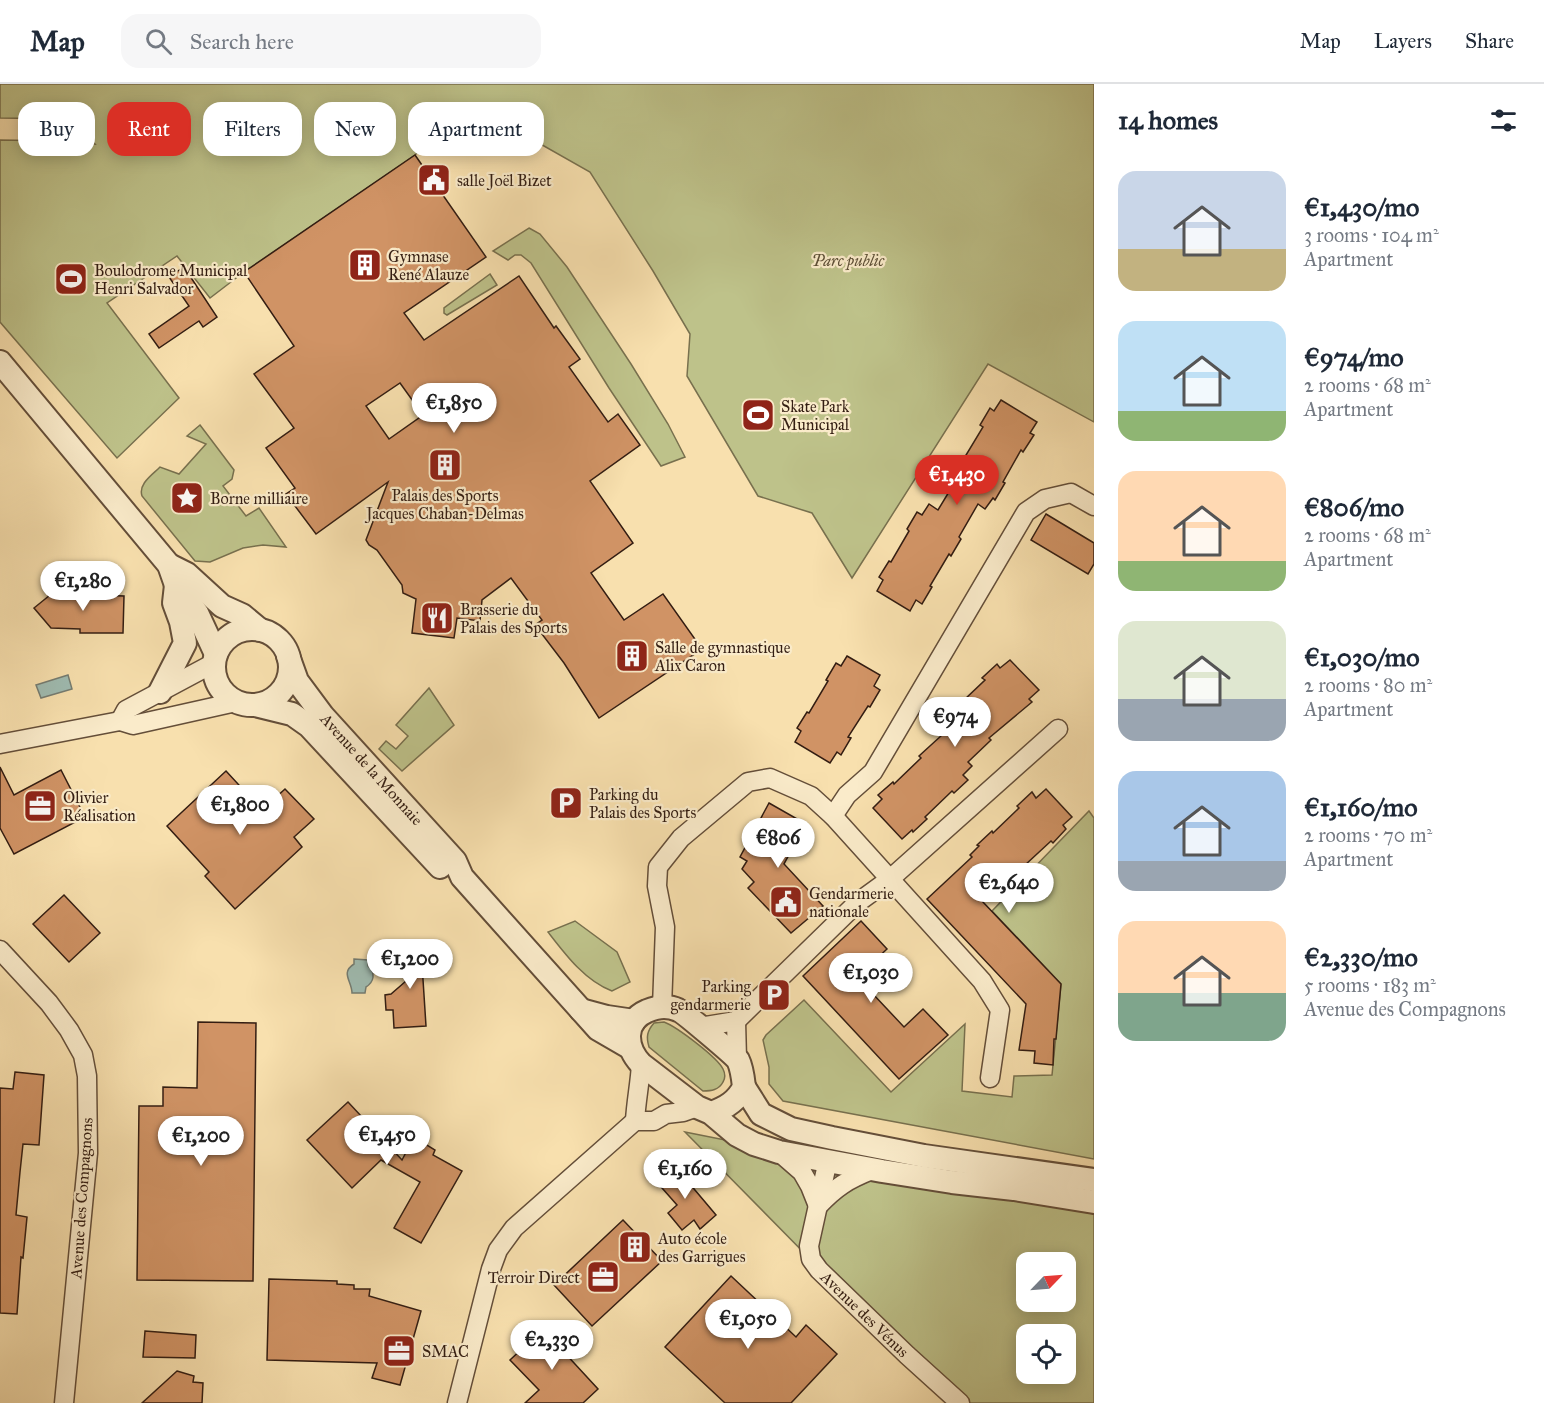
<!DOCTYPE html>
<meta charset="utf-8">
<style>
:root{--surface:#fff;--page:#f6f6f7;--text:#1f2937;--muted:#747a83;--line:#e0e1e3;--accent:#d93025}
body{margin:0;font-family:"IM FELL Great Primer",serif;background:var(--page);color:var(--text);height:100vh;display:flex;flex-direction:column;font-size:22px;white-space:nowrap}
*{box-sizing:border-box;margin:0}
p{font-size:20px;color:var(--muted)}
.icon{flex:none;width:33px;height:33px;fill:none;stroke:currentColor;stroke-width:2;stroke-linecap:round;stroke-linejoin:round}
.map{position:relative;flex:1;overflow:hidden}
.drawer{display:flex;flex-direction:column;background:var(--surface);width:450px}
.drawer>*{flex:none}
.banner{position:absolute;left:18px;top:18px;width:570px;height:54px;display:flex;gap:12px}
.needle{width:39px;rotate:65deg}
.controls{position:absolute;left:1016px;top:1168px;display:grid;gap:12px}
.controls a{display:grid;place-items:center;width:60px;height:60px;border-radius:12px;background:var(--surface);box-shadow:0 3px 15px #0003;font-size:30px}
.price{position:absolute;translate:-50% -51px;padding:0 14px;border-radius:21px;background:#fff;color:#222;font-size:20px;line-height:39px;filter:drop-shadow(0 2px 3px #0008)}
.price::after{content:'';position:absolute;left:50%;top:36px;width:18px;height:14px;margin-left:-9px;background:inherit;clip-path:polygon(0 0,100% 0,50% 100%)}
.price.selected{background:var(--accent);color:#fff}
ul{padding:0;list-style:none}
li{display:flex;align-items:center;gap:18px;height:150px;padding:0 24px}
li span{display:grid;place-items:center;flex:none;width:168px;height:120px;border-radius:18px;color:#555}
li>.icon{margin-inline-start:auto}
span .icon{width:72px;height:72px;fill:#fffc;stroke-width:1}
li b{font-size:26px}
h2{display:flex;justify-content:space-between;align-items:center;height:72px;padding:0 24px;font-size:26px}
.pill{padding:0 21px;border-radius:18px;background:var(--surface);box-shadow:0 3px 15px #0003;font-size:21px;line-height:54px}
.pill.selected{background:var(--accent);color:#fff}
header{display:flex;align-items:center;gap:36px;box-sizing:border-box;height:84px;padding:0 30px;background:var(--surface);border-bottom:2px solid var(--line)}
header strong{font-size:28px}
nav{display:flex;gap:33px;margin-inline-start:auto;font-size:21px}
.search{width:420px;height:54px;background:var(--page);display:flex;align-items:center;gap:15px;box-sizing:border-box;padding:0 21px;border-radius:18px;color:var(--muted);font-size:22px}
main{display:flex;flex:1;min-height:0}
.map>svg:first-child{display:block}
.green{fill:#bec28a;stroke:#78704e;stroke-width:1.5;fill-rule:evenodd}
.water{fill:#9fbcb2;stroke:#747c72;stroke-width:1.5}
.building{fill:#d09365;stroke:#331d12;stroke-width:1.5;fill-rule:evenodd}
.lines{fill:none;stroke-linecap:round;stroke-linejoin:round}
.minor-casing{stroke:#644e39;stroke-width:21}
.tertiary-casing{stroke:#644e39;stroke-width:26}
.minor{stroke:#faebca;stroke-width:18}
.tertiary{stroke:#faebca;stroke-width:22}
.labels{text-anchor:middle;stroke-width:4.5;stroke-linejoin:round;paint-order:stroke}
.poi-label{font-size:16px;fill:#331d12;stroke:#faebca;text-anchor:start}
.park-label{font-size:16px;font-style:italic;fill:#5d4f36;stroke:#faebca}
.street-label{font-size:16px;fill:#331d12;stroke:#faebca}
</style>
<header>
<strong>Map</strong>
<div class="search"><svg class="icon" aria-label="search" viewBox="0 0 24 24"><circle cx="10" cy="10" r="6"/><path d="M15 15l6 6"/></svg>Search here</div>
<nav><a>Map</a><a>Layers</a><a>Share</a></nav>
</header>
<main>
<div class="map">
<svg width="1094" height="1319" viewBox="0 0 1094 1319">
<rect width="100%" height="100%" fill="#f8e0ae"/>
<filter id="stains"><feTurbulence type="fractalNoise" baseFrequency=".00333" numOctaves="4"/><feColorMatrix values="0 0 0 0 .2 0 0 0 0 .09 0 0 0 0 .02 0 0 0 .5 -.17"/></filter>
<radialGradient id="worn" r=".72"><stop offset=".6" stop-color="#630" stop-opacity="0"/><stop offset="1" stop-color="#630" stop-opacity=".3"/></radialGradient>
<!-- green -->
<g class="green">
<path d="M0,0H1094V338L988,280L852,494L812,429L758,412L687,292L690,250L653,187L590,88L537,58L454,35L415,71L244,188L210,214L177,172L107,219L179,314L117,374L0,238V56L59,57L95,60L74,35L0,34Z"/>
<path d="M529,144L540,150L567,183L631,280L668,340L685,373L661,382L609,304L531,179L521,171H515L508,176L493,167Z"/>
<path d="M490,190L497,201L447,231L444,229V224Z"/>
<path d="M200,341L234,386L232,395L223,402L246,432L259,424L286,463L263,461L243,464L210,478L195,477L142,412C138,400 152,391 160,383L179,390L206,360L187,352Z"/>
<path d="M429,604L454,641L402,687L379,665L386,657L396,665L408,652L396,641Z"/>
<path d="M1089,727L1094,734V1075L783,1017L769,1000V983L763,956L766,951L804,916L891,1008L965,940L962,1007L1012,1013L1014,992L1052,991L1061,900L992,827Z"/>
<path d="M575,837L617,868L630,898L612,907C585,897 565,870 548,848Z"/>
<path d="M664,938C677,943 717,973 723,985C725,989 726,993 723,998C719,1006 711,1007 703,1007L649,963C646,953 647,947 654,939Z"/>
<path d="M685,1048L1094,1130V1319H952ZM1026,1179H1065V1218H1026ZM1026,1251H1065V1290H1026Z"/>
</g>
<!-- water -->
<g class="water">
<path d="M68,591L72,605L41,614L36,601Z"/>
<path d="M354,875L368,876V882C376,889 374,898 366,903L365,909H352C352,897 340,889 354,880Z"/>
</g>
<!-- building -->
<g class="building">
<path d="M415,71L486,173L404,229L424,256L519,192L554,244L556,242L580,275L569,283L608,338L618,330L640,361L590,397L633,459L591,489L624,536L663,510L702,565L599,634L564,579L535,541L542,536L511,494L482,516L480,537L457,534L454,554L412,549L416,515L403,509L402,501L377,466L369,461L366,456L388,398L316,450L286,410L295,404L266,364L294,344L254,290L294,262L244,188ZM400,299L423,331L389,355L366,322Z"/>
<path d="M184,183L217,233L203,243L199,237L159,264L149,250L189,222L169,193Z"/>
<path d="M1001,316L1037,338L1030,349L1034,351L1023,368L1021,366L1003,398L1005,399L995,416L993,414L985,425L978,420L959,453L961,455L951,472L949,470L930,502L932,503L922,520L916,516L910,527L877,507L883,496L879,493L889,477L891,478L909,447L907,445L917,428L922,431L929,420L938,426L958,393L954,391L983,343L980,341L990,324L994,327Z"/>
<path d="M1046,430L1094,459V480L1088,490L1031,456Z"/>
<path d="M55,507H95V511L124,512L123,549H80V545L51,544L34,524Z"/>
<path d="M847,572L880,591L874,602L880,606L870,623L868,622L848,653L851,654L841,671L837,668L830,679L795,658L801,647L797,644L807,628L809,629L828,597L826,596L836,579L841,582Z"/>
<path d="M1010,576L1039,606L1029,615L1032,618L989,654L991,656L968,678L972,682L963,691L968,696L954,709L952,707L925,733L927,735L913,748L912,746L902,755L873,724L882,715L878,711L893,698L894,700L921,674L919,672L942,651L938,646L947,638L944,635L985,596L982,594L997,580L1000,584Z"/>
<path d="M0,683L14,711L61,686L85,733L14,770L0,744Z"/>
<path d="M226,687L262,726L285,705L314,735L294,753L302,763L235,825L205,792L209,788L167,742Z"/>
<path d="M1046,705L1072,733L1063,741L1066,745L1053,759L1051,757L1024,782L1026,784L1012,798L1009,794L983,818L1061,900L1056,955H1054L1053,981L1034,979L1035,967L1019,966L1026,920L927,815L972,773L970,771L979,762L977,761L992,747L993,749L1019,724L1017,722L1032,708L1036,714Z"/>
<path d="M769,719L806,740L784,780L823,822L791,849L748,804L754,798L742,785L747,777L740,773Z"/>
<path d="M64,811L100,849L69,878L33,840Z"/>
<path d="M861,837L887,865L857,893L904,943L923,925L948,951L899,995L803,892Z"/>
<path d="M425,858L427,880H422L426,942L394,944L393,926H386L385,911L391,910L406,897L404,860Z"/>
<path d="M198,938L256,939L253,1197L137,1196L139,1022H163V1003L197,1004Z"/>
<path d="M15,988L44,991L39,1061L23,1060L20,1088L16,1131L27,1133L23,1174L21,1173L17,1230L0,1229V1004L13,1005Z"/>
<path d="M348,1018L402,1076L414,1053L435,1066L433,1071L462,1087L421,1159L394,1144L420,1098L381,1076L352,1104L307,1056Z"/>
<path d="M673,1080L716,1131L700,1145L694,1136L682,1146L668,1129L677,1121L655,1096Z"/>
<path d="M623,1136L662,1177L592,1242L554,1201Z"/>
<path d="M731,1192L796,1253L806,1241L837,1270L791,1319H725L665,1263Z"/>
<path d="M269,1195L337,1197V1200L354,1201V1205H370L369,1212L421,1227L400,1301L372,1294L377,1279L267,1276Z"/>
<path d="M539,1241L598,1305L583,1319H525L539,1306L510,1276L526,1261L521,1256Z"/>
<path d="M145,1247L196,1251L195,1274L143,1273Z"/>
<path d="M177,1287L194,1292L193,1298L203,1299L202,1319H142Z"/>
</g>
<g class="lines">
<defs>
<g id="minor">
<path d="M120,637L126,626L214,579"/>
<path d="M0,660L120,637L133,641L236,618"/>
<path d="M833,732L847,711L873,688L1026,428L1045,415L1071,409L1094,422"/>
<path d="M0,866L49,919L69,946L83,971L87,992L88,1069L64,1319"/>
<path d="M662,923L665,843L657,802L658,783L681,754L748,698L770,694L811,712L833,732L982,897L1000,926L990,994"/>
<path d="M736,937L737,975"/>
<path d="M699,943L736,937L857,819L890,795L1058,645"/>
<path d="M635,1037C636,1018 640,999 641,980"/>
<path d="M779,1068L802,1088L810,1102L818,1122"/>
<path d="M828,1076L809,1162L811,1175L819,1186L907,1271L960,1319"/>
<path d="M818,1122C836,1103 847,1096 872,1086"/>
<path d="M457,1319L491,1185L498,1166L514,1144L635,1037H654L666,1030L683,1028L697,1023"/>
</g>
<g id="tertiary">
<path d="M0,278L169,481L176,501L197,529L216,570"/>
<path d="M169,481L187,490L222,522L242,531L260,546"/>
<circle cx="252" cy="583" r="38"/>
<path d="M288,572L297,597L323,632L455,777L462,793L598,945L629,963"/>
<path d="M160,608L185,559L181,538L174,519L176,501"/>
<path d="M255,621L292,630L309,642L440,783"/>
<path d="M581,926L607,933L634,937"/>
<path d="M744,1003L761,1030L791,1045L832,1054L924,1072L1094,1096"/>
<path d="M711,1029C726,1024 737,1017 744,1003C743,994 742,984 738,976C734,971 684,928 678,926C674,924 668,923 664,923C658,923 652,925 647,927C622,938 626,964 641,980L697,1023L711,1029L737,1051L754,1060L779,1068L882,1087L952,1098L1014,1105L1094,1118"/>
</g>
</defs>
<!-- minor casing -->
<use href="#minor" class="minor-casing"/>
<!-- tertiary casing -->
<use href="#tertiary" class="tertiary-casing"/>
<!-- minor -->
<use href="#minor" class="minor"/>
<!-- tertiary -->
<use href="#tertiary" class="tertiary"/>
</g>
<!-- icons -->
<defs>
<symbol id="civic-square" viewBox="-11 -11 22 22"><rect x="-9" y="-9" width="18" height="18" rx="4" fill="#8f2418" stroke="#faebca"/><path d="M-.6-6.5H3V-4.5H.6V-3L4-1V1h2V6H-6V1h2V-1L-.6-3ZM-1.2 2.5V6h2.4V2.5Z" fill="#fff"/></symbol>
<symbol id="building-square" viewBox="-11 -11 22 22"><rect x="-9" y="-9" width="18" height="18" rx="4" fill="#8f2418" stroke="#faebca"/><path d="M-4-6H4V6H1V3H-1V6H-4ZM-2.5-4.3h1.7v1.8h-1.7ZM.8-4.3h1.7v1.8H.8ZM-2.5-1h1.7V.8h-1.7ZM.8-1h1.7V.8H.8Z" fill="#fff"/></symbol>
<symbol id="stadium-square" viewBox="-11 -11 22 22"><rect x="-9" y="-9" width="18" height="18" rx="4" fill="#8f2418" stroke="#faebca"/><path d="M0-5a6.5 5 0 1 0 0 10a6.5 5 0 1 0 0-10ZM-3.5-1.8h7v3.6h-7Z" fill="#fff"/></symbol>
<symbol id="sight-square" viewBox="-11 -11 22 22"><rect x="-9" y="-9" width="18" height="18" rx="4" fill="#8f2418" stroke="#faebca"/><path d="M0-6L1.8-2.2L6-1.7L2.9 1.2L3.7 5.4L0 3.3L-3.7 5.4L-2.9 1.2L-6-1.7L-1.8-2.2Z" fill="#fff"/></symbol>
<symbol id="restaurant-square" viewBox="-11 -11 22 22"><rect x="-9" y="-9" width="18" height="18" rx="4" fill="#8f2418" stroke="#faebca"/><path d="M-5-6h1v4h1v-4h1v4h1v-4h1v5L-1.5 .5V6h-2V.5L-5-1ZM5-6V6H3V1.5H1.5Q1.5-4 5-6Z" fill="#fff"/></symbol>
<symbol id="parking-square" viewBox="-11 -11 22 22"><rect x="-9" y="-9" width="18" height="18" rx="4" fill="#8f2418" stroke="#faebca"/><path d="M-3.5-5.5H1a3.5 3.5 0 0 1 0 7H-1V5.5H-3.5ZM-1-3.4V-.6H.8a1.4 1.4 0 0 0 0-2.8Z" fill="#fff"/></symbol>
<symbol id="office-square" viewBox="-11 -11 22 22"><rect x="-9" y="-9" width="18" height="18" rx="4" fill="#8f2418" stroke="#faebca"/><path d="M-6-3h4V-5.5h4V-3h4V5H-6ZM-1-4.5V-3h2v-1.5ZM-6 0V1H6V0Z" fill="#fff"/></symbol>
</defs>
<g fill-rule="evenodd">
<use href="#civic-square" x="415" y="77" width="38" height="38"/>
<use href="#building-square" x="346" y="162" width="38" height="38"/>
<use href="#stadium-square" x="52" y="176" width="38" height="38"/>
<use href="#stadium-square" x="739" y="312" width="38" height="38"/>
<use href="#building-square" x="426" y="362" width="38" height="38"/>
<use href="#sight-square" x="168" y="395" width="38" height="38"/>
<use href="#restaurant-square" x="418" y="515" width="38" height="38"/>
<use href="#building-square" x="613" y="553" width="38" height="38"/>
<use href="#parking-square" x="547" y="700" width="38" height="38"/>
<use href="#office-square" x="21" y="703" width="38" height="38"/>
<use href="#civic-square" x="767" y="799" width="38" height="38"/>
<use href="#parking-square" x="755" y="892" width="38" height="38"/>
<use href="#building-square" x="616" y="1144" width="38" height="38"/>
<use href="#office-square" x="584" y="1174" width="38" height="38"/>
<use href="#office-square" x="380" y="1248" width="38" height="38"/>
</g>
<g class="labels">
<!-- poi labels -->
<g class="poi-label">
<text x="457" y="102">salle Joël Bizet</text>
<text x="388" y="178">Gymnase<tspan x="388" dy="18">René Alauze</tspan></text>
<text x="94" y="192">Boulodrome Municipal<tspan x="94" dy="18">Henri Salvador</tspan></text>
<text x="781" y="328">Skate Park<tspan x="781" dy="18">Municipal</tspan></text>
<text x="445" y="417" text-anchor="middle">Palais des Sports<tspan x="445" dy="18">Jacques Chaban-Delmas</tspan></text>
<text x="210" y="420">Borne milliaire</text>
<text x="460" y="531">Brasserie du<tspan x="460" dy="18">Palais des Sports</tspan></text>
<text x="655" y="569">Salle de gymnastique<tspan x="655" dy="18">Alix Caron</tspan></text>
<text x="589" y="716">Parking du<tspan x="589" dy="18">Palais des Sports</tspan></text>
<text x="63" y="719">Olivier<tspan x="63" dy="18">Réalisation</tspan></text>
<text x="809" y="815">Gendarmerie<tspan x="809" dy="18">nationale</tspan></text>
<text x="751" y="908" text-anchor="end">Parking<tspan x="751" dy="18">gendarmerie</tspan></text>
<text x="658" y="1160">Auto école<tspan x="658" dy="18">des Garrigues</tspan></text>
<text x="580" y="1199" text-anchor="end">Terroir Direct</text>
<text x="422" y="1273">SMAC</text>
</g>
<!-- park labels -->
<g class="park-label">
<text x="848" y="182">Parc public</text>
</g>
<!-- street labels -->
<g class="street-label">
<text transform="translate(372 685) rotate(48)" y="6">Avenue de la Monnaie</text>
<text transform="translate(81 1114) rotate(-86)" y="6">Avenue des Compagnons</text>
<text transform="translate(865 1230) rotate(44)" y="6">Avenue des Vénus</text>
</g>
</g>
<rect width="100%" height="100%" filter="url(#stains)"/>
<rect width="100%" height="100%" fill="url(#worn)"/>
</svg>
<div class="controls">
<a><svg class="needle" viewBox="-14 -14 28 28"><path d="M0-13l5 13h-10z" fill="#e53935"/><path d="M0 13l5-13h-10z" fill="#747a83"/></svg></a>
<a><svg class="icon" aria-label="locate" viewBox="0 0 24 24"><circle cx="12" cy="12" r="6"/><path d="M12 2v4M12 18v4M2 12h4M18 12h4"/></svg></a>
</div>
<b class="price" style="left:454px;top:350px">€1,850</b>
<b class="price selected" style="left:957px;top:422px">€1,430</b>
<b class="price" style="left:83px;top:528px">€1,280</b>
<b class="price" style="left:955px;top:664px">€974</b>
<b class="price" style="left:240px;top:752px">€1,800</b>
<b class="price" style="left:778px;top:785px">€806</b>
<b class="price" style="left:1009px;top:830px">€2,640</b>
<b class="price" style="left:410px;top:906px">€1,200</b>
<b class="price" style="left:871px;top:920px">€1,030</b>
<b class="price" style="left:387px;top:1082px">€1,450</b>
<b class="price" style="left:201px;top:1083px">€1,200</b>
<b class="price" style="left:685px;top:1116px">€1,160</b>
<b class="price" style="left:748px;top:1266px">€1,050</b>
<b class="price" style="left:552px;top:1287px">€2,330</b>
<div class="banner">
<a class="pill">Buy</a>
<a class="pill selected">Rent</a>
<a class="pill">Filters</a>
<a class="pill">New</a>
<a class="pill">Apartment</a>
</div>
</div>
<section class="drawer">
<h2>14 homes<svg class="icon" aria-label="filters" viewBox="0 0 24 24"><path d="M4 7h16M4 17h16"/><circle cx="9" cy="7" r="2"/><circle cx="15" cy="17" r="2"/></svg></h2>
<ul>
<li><span style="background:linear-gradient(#c9d6e8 65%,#c2b280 0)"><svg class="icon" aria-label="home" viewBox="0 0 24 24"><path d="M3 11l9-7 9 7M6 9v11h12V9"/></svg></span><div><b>€1,430/mo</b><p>3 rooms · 104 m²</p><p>Apartment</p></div></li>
<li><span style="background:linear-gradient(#bfe0f5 75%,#8fb573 0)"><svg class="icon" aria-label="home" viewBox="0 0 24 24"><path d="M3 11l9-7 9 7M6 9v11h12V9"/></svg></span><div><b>€974/mo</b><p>2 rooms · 68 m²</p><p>Apartment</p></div></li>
<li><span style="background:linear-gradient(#ffd9b3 75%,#8fb573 0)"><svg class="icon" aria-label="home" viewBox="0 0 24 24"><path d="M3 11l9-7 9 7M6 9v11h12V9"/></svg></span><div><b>€806/mo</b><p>2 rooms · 68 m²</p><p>Apartment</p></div></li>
<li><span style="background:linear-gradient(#dfe7d0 65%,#9aa5b1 0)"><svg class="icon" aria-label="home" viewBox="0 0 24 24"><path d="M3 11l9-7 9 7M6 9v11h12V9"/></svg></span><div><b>€1,030/mo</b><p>2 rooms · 80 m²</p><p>Apartment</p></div></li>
<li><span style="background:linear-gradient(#a9c7e8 75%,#9aa5b1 0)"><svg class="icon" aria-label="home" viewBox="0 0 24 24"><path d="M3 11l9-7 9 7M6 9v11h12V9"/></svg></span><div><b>€1,160/mo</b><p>2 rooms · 70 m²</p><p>Apartment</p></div></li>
<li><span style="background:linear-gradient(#ffd9b3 60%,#7fa58c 0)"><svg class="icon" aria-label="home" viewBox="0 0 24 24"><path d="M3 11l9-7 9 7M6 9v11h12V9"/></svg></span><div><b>€2,330/mo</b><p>5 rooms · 183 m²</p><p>Avenue des Compagnons</p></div></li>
</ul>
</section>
</main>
